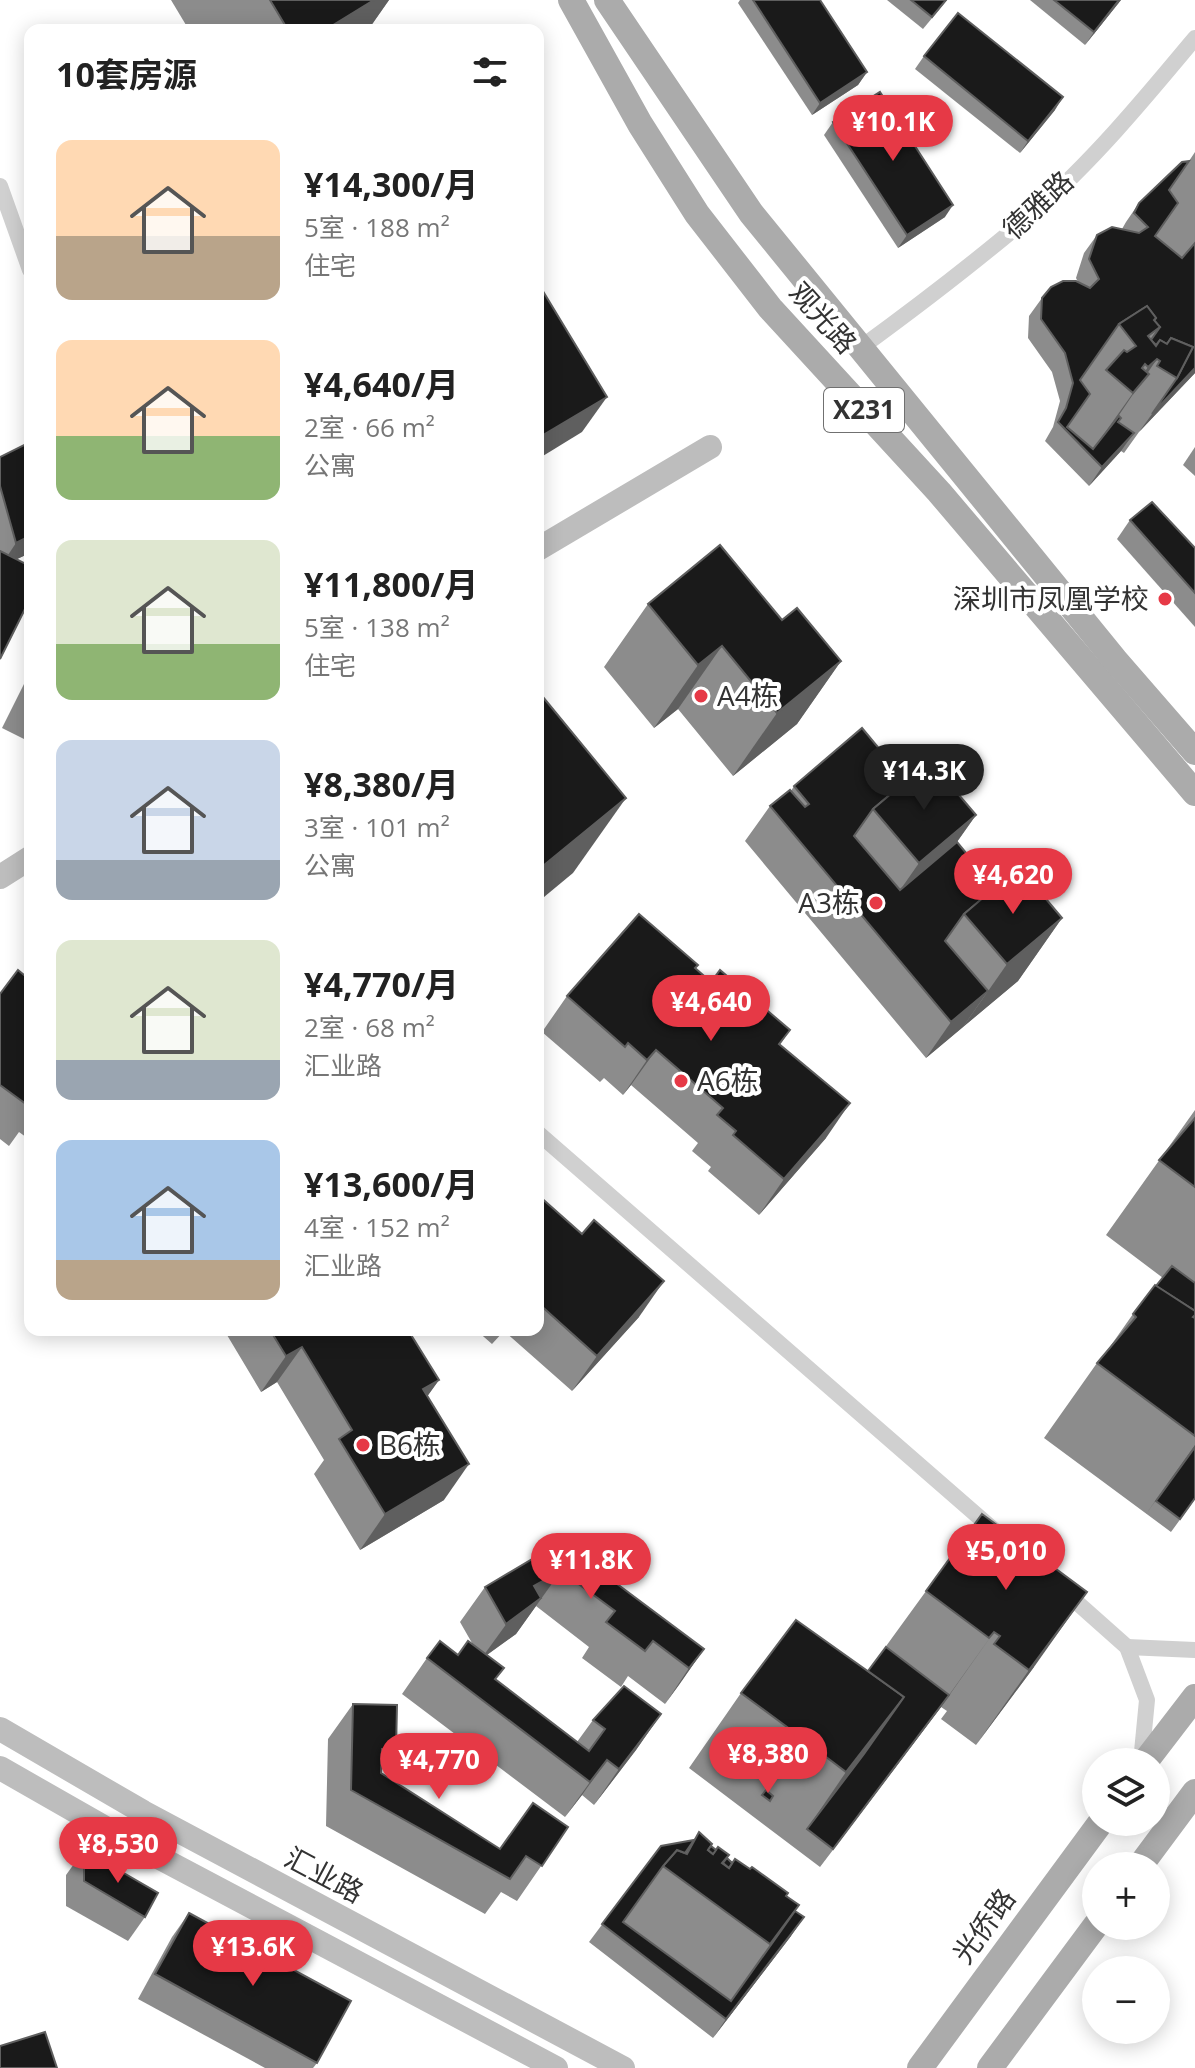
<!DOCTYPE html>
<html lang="zh">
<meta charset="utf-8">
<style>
:root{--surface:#fff;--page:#f6f6f6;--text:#222;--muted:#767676;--accent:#e63946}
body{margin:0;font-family:"Open Sans","Noto Sans SC",sans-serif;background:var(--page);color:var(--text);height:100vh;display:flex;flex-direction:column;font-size:30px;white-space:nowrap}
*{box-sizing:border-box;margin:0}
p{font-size:26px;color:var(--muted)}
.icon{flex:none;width:44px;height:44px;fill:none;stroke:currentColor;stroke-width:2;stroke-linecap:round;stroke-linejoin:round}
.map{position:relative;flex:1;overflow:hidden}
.drawer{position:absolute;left:24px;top:24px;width:520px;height:1312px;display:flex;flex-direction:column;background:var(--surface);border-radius:16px;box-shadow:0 4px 20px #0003}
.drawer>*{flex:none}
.controls{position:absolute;left:1082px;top:1748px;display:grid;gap:16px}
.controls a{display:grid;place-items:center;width:88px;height:88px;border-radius:50%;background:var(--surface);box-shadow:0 4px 20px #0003;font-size:40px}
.price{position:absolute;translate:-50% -68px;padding:0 18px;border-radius:28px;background:var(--accent);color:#fff;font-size:26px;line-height:52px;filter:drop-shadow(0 2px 4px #0008)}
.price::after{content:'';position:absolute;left:50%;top:48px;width:24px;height:18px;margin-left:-12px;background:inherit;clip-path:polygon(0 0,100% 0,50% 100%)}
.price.active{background:#222;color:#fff}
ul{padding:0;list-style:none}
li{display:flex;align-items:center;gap:24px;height:200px;padding:0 32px}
li span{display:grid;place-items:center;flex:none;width:224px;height:160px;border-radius:16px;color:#555}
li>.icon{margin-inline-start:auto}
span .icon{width:96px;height:96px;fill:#fffc;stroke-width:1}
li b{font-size:34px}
h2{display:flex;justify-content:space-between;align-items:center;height:96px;padding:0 32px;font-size:34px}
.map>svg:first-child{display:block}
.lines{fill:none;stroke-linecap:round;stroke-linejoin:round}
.street{stroke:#d0d0d0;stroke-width:16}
.secondary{stroke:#bdbdbd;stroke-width:24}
.primary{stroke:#ababab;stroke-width:26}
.wall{fill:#8c8c8c}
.shaded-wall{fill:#5f5f5f}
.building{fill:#1a1a1a;stroke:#5f5f5f;stroke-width:2}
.poi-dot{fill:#e63946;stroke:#fff;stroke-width:3}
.labels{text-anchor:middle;stroke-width:8;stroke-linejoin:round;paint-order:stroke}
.shield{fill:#fff;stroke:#707070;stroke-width:2}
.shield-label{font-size:26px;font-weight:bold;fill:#333}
.street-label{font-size:28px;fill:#333;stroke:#fff}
.poi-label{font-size:28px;fill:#333;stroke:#fff;text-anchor:start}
</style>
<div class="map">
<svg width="1195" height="2068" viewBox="0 0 1195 2068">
<rect width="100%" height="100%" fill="#fff"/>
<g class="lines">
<!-- street -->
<g class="street">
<path d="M0,186L30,270"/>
<path d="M859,349C918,306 977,261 1033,213C1093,161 1145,98 1195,38"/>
<path d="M538,1133L995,1531"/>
<path d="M1064,1591L1127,1647L1147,1700L1141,1762"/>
<path d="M1127,1647L1195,1650"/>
</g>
<!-- secondary -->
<g class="secondary">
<path d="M538,549L710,447"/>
<path d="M0,877L30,858"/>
<path d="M0,1729L143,1812L623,2068"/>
<path d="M0,1768L128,1841L556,2068"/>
</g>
<!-- primary -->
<g class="primary">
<path d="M571,0L640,124L697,214L770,308L939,492L1195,793"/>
<path d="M607,0L751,213L1115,660L1195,752"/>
<path d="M1145,1762L1195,1697"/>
<path d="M1140,1866L1195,1792"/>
<path d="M920,2068L1101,1822"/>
<path d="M990,2068L1096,1925"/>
</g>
</g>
<!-- wall -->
<g class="wall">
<path d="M171,0H389L368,30H189Z"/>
<path d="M740,0H820L867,72L858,85L812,115L738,3Z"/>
<path d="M887,0H947L923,29Z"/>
<path d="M1030,0H1121L1085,45Z"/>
<path d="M924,56L1055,110L1020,153L915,69Z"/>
<path d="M833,122L945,217L898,248L824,135Z"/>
<path d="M1195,152V373L1139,432L1124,453L1121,451L1089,486L1045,441L1053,427L1060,401L1052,372L1028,338L1029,316L1042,298L1078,282L1076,278L1084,253L1097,235L1122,229L1126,222L1139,203L1189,161Z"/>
<path d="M30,442V553L17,559L0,659V457Z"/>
<path d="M1195,447V476L1183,465Z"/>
<path d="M1130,520L1195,548V627L1117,539Z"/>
<path d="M648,604L782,620L841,661L797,724L733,776L678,709L654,728L604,667Z"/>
<path d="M30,672V742L2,728Z"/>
<path d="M906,781L976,815L957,842L995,888L1062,918L1018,981L926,1058L745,841L770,806L791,791L794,786Z"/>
<path d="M695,968L711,982L790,1030L780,1045L826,1138L759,1215L708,1171L711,1167L692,1151L698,1143L631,1085L623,1095L604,1078L600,1082L542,1032L567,996Z"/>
<path d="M30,980V1140L19,1132L9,1146L0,1139V994Z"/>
<path d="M1195,1110V1499L1171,1532L1044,1438L1097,1363L1107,1351L1133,1314L1163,1278L1106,1235Z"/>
<path d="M538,1195L639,1317L572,1391L504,1331L492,1344L476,1330H538Z"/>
<path d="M224,1330H408L439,1380L427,1396L444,1500L360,1550L314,1474L324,1460L277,1382L261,1392Z"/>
<path d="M982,1514L1034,1667L976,1745L941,1719L947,1711L941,1707L820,1867L689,1768L741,1693L868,1671Z"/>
<path d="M561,1542L704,1649L665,1704L628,1676L621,1687L582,1658L589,1647L536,1606L516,1634L487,1655L496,1680L577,1742L593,1720L661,1714L636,1750L594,1805L582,1795L565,1817L402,1694L427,1658L458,1655L472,1643L460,1622L485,1587Z"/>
<path d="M353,1704L381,1773L500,1849L568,1827L517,1901L501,1892L485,1914L326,1826L328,1739Z"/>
<path d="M699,1832L711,1846L727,1858L786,1896L795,1911L791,1936L713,2038L589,1942L661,1846L694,1840Z"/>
<path d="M84,1850L145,1917L128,1941L66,1906V1875Z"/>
<path d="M189,1913L317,2063L313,2068H265L138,1999L172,1937Z"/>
</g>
<!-- shaded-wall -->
<g class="shaded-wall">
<path d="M374,0H389L368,30H325Z"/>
<path d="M1119,0H1121L1085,45L1094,32Z"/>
<path d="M867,72L858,85L812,115L820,103Z"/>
<path d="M1063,97L1055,110L1020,153L1028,141Z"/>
<path d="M953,205L945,217L898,248L907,235Z"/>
<path d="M1157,359L1096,449L1089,455L1133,393L1131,392L1148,367Z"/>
<path d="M1195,368V373L1139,432L1152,414Z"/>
<path d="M607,397L582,432L538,459V438Z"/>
<path d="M1134,433L1121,451L1089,486L1102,467Z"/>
<path d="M30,536V553L0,567L16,543Z"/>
<path d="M722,646L678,709L654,728L698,665Z"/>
<path d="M841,661L797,724L733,776L777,713Z"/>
<path d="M626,798L573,873L538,902V870Z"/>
<path d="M976,815L932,877L875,926L919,863Z"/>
<path d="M1062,918L1018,981L963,1027L1007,964Z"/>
<path d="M988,991L963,1027L926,1058L951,1022Z"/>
<path d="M656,1050L631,1085L623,1095L647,1060Z"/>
<path d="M850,1103L826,1138L759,1215L784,1179Z"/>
<path d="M664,1281L639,1317L572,1391L597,1356Z"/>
<path d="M302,1347L277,1382L261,1392L286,1356Z"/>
<path d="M439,1380L414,1415L423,1389Z"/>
<path d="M1195,1445V1447L1146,1514Z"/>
<path d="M469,1464L444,1500L360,1550L385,1514Z"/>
<path d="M561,1571L516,1634L481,1659L534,1586Z"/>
<path d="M1087,1592L1034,1667L976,1745L1029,1670Z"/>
<path d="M994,1632L941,1707L820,1867L949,1695Z"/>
<path d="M704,1649L679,1685L665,1704L689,1668Z"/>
<path d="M904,1697L851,1772L807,1829L846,1772Z"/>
<path d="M661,1714L636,1750L594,1805L619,1769Z"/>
<path d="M382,1749L396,1750L371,1785Z"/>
<path d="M607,1760L582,1795L565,1817L590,1782Z"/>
<path d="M804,1917L791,1936L713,2038L726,2019Z"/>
</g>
<!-- building -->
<g class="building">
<path d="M270,0H374L325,30H288Z"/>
<path d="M753,0H820L867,72L820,103Z"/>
<path d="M911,0H946L932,17Z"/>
<path d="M1054,0H1119L1094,32Z"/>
<path d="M958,13L1063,97L1028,141L924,56Z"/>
<path d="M880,92L953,205L907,235L833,122Z"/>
<path d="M1189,161L1169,190L1178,203L1155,236L1182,258L1195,243V368L1152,414L1177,378L1193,347L1171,338L1167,344L1160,340L1156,345L1151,340L1160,327L1154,321L1156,318L1147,306L1119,324L1080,380L1090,394L1067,427L1093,449L1119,416L1121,418L1118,422L1134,433L1102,467L1058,422L1066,408L1073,383L1065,353L1041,319L1042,298L1051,287L1063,281H1076L1090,288L1099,279L1089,259L1097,235L1112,227L1139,233L1148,227L1134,213L1139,203L1182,162Z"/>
<path d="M538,283L607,397L538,438Z"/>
<path d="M1147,306L1156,318L1154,320L1160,327L1148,336L1156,346L1160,340L1167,344L1171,338L1193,347L1177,378L1157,366L1160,361L1157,359L1148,367L1145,364L1142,368L1149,374L1133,393L1106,370L1124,350L1127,352L1136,346L1119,324Z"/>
<path d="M30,442V536L16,543L0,486V457Z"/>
<path d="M1152,502L1195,548V593L1130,520Z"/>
<path d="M720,545L782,620L797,608L841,661L777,713L722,646L698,665L648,604Z"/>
<path d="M0,551L30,566V599L0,659Z"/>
<path d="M538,691L626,798L538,870Z"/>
<path d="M862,728L906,781L873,809L854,836L900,890L957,842L995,888L964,914L945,941L988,991L951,1022L770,806L790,790L805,807L809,804L794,786Z"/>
<path d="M930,761L976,815L919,863L873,809Z"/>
<path d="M1019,867L1062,918L1007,964L964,914Z"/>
<path d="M639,914L698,965L695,968L711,982L720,970L790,1030L779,1044L850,1103L784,1179L733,1135L736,1131L717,1115L723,1108L656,1050L647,1060L628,1043L625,1047L567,996Z"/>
<path d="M18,970L30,980V1107L0,1085V994Z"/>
<path d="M1195,1118V1187L1159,1160Z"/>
<path d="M538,1195L582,1234L594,1220L664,1281L597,1356L538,1303Z"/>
<path d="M1172,1266L1195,1283V1311L1156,1286Z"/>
<path d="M1155,1285L1195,1311V1315L1193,1317L1195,1318V1436L1097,1363L1136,1317L1133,1314Z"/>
<path d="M270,1330H408L439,1380L423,1389L469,1464L385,1514L339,1439L352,1430L302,1347L286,1356Z"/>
<path d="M1195,1447V1498L1180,1519L1156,1501Z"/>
<path d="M982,1514L1087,1592L1029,1670L994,1644L1000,1636L994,1632L989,1638L926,1591Z"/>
<path d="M561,1542L704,1649L689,1668L653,1641L645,1651L606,1622L615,1611L561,1571L534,1586L541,1598L506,1624L485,1587Z"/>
<path d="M796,1620L904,1697L846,1772L809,1744L813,1740L805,1733L802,1738L741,1693Z"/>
<path d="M440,1641L458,1655L468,1641L504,1668L495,1679L589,1751L605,1729L593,1720L624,1686L661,1714L619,1769L607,1760L590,1782L427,1658Z"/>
<path d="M886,1647L949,1695L833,1849L807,1829L864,1754L904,1697L868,1671Z"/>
<path d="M353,1704L397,1705L396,1750L382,1749L381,1773L500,1849L533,1803L568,1827L542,1866L526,1856L510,1879L351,1790Z"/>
<path d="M766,1790L773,1796L770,1801L762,1795Z"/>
<path d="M699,1832L712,1844L708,1850L713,1854L718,1847L729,1855L722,1863L729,1868L735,1859L750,1869L752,1867L788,1893L786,1896L799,1905L770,1944L663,1866L677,1850L687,1854Z"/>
<path d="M694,1840L685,1853L677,1850L663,1866L623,1922L731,2001L795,1911L804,1917L726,2019L602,1924L661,1846Z"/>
<path d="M711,1846L716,1850L713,1854L708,1850Z"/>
<path d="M84,1850L158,1893L145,1917L84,1881Z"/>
<path d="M727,1858L732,1863L729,1868L723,1863Z"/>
<path d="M189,1913L351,2001L317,2063L155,1974Z"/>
<path d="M45,2032L57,2068H0V2046Z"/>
</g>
<!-- markers -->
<g class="poi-dot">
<circle cx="1165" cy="599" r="8"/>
<circle cx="701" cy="696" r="8"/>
<circle cx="876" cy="903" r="8"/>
<circle cx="681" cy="1081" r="8"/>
<circle cx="363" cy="1445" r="8"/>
</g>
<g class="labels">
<!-- shield labels -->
<rect class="shield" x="824" y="388" width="80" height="44" rx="6"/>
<g class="shield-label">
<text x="864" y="419">X231</text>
</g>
<!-- street labels -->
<g class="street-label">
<text transform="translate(1038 205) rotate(-43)" y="10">德雅路</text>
<text transform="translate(823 318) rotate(48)" y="10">观光路</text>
<text transform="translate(324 1875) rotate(28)" y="10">汇业路</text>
<text transform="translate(984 1926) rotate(-54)" y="10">光侨路</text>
</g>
<!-- poi labels -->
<g class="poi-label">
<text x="1149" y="609" text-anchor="end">深圳市凤凰学校</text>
<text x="717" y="706">A4栋</text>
<text x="860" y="913" text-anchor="end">A3栋</text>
<text x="697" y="1091">A6栋</text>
<text x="379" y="1455">B6栋</text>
</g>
</g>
</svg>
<div class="controls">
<a><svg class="icon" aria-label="layers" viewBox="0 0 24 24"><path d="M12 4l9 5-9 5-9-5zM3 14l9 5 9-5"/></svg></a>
<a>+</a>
<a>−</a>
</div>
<b class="price" style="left:893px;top:163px">¥10.1K</b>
<b class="price active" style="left:924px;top:812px">¥14.3K</b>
<b class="price" style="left:1013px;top:916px">¥4,620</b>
<b class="price" style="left:711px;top:1043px">¥4,640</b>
<b class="price" style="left:1006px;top:1592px">¥5,010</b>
<b class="price" style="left:591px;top:1601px">¥11.8K</b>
<b class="price" style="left:768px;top:1795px">¥8,380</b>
<b class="price" style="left:439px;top:1801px">¥4,770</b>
<b class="price" style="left:118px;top:1885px">¥8,530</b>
<b class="price" style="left:253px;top:1988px">¥13.6K</b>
<section class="drawer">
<h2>10套房源<svg class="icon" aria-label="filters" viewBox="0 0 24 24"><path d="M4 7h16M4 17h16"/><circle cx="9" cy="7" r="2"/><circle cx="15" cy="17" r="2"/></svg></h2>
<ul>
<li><span style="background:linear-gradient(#ffd9b3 60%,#b9a48a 0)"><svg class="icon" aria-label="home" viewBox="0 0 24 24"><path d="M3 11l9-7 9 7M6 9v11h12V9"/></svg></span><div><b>¥14,300/月</b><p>5室 · 188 m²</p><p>住宅</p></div></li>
<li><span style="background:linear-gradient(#ffd9b3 60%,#8fb573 0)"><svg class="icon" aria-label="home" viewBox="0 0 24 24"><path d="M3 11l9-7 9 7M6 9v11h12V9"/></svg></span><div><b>¥4,640/月</b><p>2室 · 66 m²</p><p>公寓</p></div></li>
<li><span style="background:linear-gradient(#dfe7d0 65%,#8fb573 0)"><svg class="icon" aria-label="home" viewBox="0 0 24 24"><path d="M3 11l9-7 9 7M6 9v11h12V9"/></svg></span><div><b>¥11,800/月</b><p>5室 · 138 m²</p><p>住宅</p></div></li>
<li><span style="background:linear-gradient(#c9d6e8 75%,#9aa5b1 0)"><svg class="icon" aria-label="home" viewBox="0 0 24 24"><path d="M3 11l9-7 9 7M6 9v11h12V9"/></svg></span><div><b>¥8,380/月</b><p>3室 · 101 m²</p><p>公寓</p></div></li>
<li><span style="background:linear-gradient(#dfe7d0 75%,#9aa5b1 0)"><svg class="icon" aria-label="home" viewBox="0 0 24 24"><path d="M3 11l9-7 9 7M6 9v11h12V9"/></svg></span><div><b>¥4,770/月</b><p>2室 · 68 m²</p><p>汇业路</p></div></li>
<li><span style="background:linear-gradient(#a9c7e8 75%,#b9a48a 0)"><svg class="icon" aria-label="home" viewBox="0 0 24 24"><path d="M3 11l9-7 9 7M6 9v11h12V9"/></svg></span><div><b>¥13,600/月</b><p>4室 · 152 m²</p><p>汇业路</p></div></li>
</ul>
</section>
</div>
